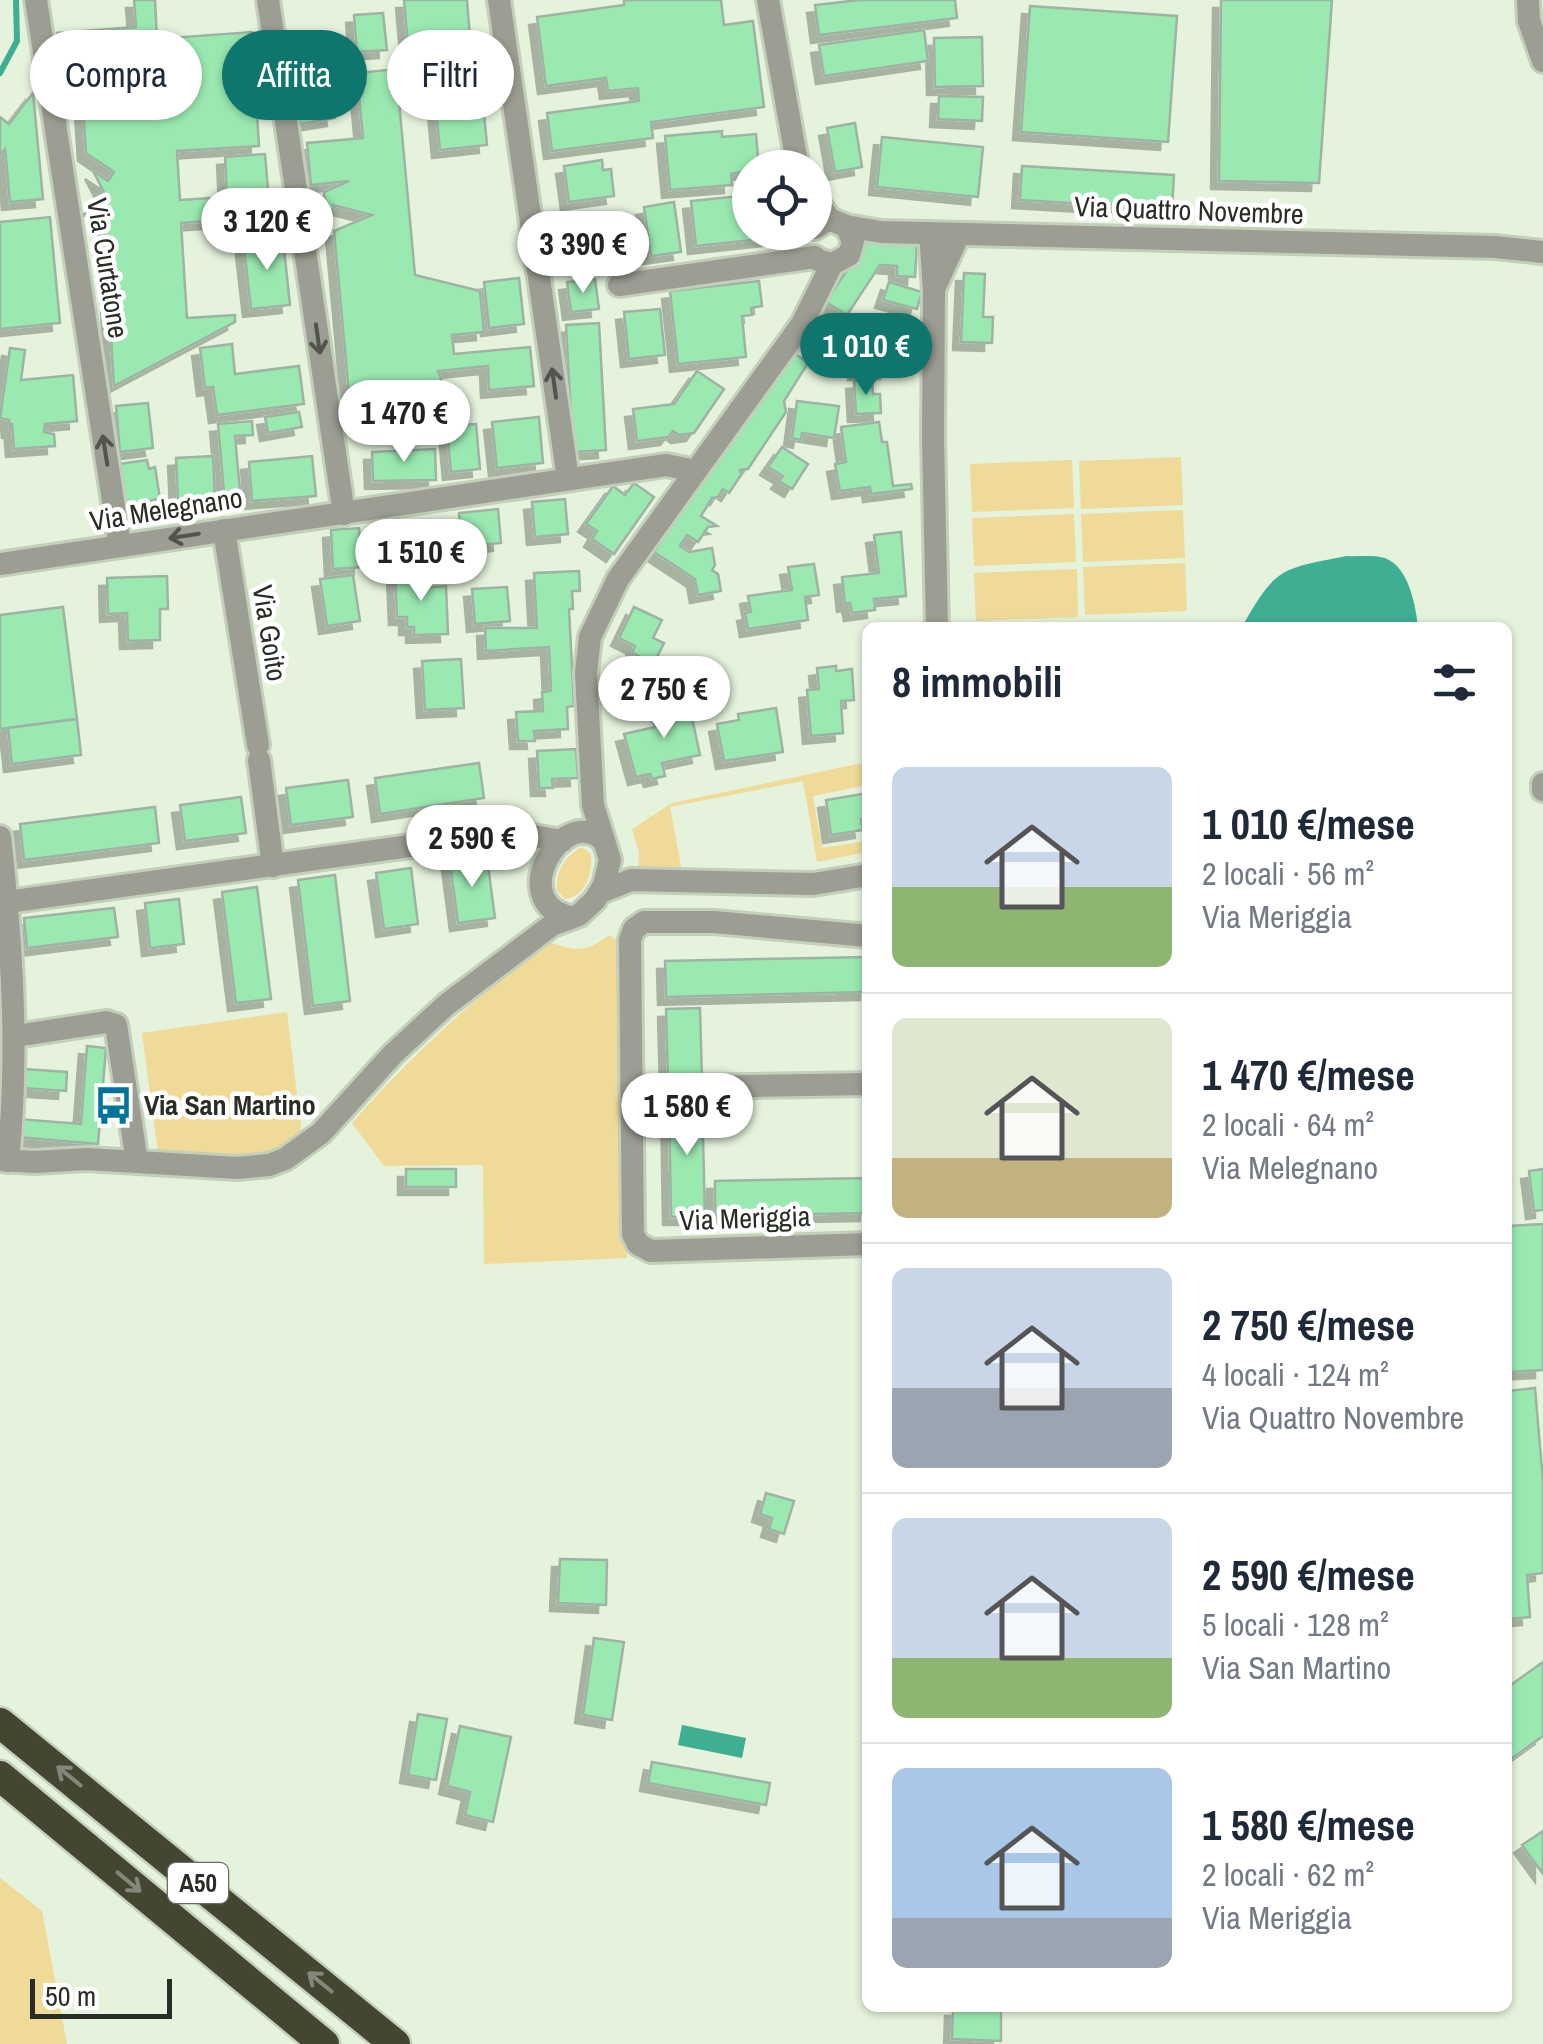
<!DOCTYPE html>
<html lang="it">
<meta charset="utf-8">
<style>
:root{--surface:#fff;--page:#f2f2f3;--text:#1f2937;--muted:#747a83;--line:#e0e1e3;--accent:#0f766e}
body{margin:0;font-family:"Archivo Narrow",sans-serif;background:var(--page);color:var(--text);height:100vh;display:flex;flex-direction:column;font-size:38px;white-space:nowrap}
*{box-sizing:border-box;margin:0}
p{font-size:32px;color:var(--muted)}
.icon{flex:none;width:55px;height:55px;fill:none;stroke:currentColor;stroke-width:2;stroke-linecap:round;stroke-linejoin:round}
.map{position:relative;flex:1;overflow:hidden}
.panel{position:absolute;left:862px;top:622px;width:650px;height:1390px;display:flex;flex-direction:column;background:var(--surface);border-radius:15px;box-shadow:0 2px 8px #0004}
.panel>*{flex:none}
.guide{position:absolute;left:30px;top:30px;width:682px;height:90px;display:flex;gap:20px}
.fabs{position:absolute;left:732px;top:150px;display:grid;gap:20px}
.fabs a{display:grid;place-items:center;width:100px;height:100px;border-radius:50%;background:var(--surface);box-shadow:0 2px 8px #0004;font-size:50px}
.scale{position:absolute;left:30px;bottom:25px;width:142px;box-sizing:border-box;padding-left:10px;border:5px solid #282d25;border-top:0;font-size:28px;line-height:35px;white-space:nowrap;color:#282d25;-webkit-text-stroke:8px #fff;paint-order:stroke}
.price{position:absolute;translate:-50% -85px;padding:0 22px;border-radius:35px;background:#fff;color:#222;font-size:32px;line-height:65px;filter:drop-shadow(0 2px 5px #0008)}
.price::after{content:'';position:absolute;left:50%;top:60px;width:30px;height:22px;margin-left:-15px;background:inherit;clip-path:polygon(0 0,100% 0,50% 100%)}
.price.active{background:var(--accent);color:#fff}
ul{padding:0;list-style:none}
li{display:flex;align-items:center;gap:30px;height:250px;padding:0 30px}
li+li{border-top:2px solid var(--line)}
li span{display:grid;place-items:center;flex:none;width:280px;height:200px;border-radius:15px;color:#555}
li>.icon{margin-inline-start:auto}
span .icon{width:120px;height:120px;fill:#fffc;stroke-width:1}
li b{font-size:42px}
h2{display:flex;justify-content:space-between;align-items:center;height:120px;padding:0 30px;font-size:42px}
.pill{padding:0 35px;border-radius:45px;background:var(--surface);box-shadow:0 2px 8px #0004;font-size:35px;line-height:90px}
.pill.active{background:var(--accent);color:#fff}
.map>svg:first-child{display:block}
.green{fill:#efda98}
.water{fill:#3faf93}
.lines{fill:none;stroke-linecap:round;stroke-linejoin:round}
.stream{stroke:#3faf93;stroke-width:6}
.building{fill:#9ae9b1;stroke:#9eb3a3;stroke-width:2.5;filter:url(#shadow)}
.minor-casing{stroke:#c3cfbb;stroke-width:28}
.highway-casing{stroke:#c3cfbb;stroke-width:35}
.minor{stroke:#9c9e93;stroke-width:22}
.highway{stroke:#444632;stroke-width:30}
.oneway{stroke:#51554c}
.oneway2{stroke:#85877a}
.labels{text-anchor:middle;stroke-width:9;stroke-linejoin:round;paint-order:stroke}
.shield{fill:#fff;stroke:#686c66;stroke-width:2.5}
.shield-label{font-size:25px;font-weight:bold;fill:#282d25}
.street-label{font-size:28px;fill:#282d25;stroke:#fff}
.poi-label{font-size:28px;font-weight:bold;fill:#282d25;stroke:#fff;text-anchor:start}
</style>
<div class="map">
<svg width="1543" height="2044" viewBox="0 0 1543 2044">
<defs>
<filter id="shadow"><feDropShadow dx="-8" dy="8" stdDeviation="0" flood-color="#0004"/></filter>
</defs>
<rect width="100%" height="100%" fill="#e5f3dc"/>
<!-- green -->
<g class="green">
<path d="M1181,457L1183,505L1081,509L1079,461Z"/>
<path d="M1072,460L1074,508L972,512L970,464Z"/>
<path d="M1183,510L1185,558L1083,562L1081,514Z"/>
<path d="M1074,514L1076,562L974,566L972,518Z"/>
<path d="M1185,563L1187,611L1085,615L1083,567Z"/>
<path d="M1077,569L1078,617L976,621L974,573Z"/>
<path d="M867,762V785L813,796L822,848L867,841V852L817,862L803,781L670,807L682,871L638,874L639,852L632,829L672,803Z"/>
<path d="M582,847L591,854C593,873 585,897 565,899L557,891C555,872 565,856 582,847Z"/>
<path d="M609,935L623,944L627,1258L484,1264L483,1165L384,1166L352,1123C411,1055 476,998 546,942C576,949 582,956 609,935Z"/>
<path d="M287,1012L302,1135L273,1153L249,1157L158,1153L142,1033Z"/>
<path d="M0,1878L42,1911L67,2044H0Z"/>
</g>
<!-- water -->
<g class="water">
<path d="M1347,556C1360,557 1378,554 1389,560C1409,570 1416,607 1418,627H1242C1276,567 1280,569 1347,556Z"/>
<path d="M682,1725L746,1738L742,1758L678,1745Z"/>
</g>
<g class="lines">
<!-- stream -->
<path class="stream" d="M0,73L17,41L16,0"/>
</g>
<!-- building -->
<g class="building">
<path d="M134,0H155L157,39L252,32L259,146L177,151L180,200L227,197L225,157L265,154L268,189L251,190L289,216L181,223L187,318L235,315V322L114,386L103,207L88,208L107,198L93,171L108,181L114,172L86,153L83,108L129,105L126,64L61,98L57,33L136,27Z"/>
<path d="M404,0H467L472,62L410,68Z"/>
<path d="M624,0H721L724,25L753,21L764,107L651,122L653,138L552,151L547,113L639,101L638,88L608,91L606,78L546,86L537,17L624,5Z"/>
<path d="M859,0H955L957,18L819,35L815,5Z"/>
<path d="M1221,0H1332L1319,183L1219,181Z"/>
<path d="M1030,6L1177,16L1168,142L1021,132Z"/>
<path d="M383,13L387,50L357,52L354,15Z"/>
<path d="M924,30L928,61L824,76L819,45Z"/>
<path d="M982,37L983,86L935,87L934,38Z"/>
<path d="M396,69L415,275L480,291L484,332L452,335L454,354L530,347L534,386L489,390L488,366L438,371L460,425L476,424L480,469L451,472L444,398L439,418L387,423L376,434L350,404L334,231L372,215L333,205L334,209L326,212L324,192L349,181L311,185L307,143L363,138L357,73Z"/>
<path d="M328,74L335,118L300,124L293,80Z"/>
<path d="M482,92L487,145L440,150L435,97Z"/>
<path d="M33,93L43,199L10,202L5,149L0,155V117L9,124Z"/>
<path d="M939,96L983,97L982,121L938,119Z"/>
<path d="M855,123L862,167L835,172L827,128Z"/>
<path d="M722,131V137L756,134L759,168L731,174L732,185L670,190L665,136Z"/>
<path d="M882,137L983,147L978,197L877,187Z"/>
<path d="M602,160L603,170L611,169L614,196L569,202L564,166Z"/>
<path d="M1022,166L1174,175L1172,209L1020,200Z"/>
<path d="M750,195V232H779V237L696,246L691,201Z"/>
<path d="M674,202L681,252L651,256L644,207Z"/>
<path d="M619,214L620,222L628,220L633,255L604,259L597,217Z"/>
<path d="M50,217L60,323L0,329V222Z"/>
<path d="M583,220L584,246L548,248L547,222Z"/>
<path d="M253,238V242L283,239L290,305L251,309L243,239Z"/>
<path d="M866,241L917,244L915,277L897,276V266L880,265L847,315L826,302Z"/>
<path d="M964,273L985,274L983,317H993L992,343L961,342Z"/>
<path d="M519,278L524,324L489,328L484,282Z"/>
<path d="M595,279L599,309L571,312L567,282Z"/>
<path d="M759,281L762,306L751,308L752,315L742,316L746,357L678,364L670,291Z"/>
<path d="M889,282L922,292L917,309L883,300Z"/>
<path d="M660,309L665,355L629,359L624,312Z"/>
<path d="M599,323L606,450L573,452L566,325Z"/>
<path d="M856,342H888V371L856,372Z"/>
<path d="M232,344L235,374L299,366L304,404L217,415L213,387L205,388L200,348Z"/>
<path d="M785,346L808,363L784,401L786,412L748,469L740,470L741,475L729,493L723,489L718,497L712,498L701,516L717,526L708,527L698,542L687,535L680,546L689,552L712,548L715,565L712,570L718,574L721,591L698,595L695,579L654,552Z"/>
<path d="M10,348L25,350L21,380L73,375L77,421L45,424L44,432L54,434L55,446L14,449L12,423L10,431L9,420L0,418Z"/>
<path d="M697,371L724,389L694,433L679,435L673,431L668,437L637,441L633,409L674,404Z"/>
<path d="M872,380L873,394H880L881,413L856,414L854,381Z"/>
<path d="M797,401L839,406L834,438L802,433L801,440L792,438Z"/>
<path d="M148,403L153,448L120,452L116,406Z"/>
<path d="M299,412L302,427L268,433L265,417Z"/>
<path d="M539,417L543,463L497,468L492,422Z"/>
<path d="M252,421L253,435L235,436L241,502L225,504L218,424Z"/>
<path d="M879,422L882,442H887L893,486L911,484L912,489L871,494L870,487L840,491L835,464L846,462L841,427Z"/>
<path d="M782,447L808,464L792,489L779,481L783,476L768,467Z"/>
<path d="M435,449L436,480L373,481L372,452Z"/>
<path d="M213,456L215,498L178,500L176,458Z"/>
<path d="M312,456L316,496L252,501L249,462Z"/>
<path d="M147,460L149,469L155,467L160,499L125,505L119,464Z"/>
<path d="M634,483L654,497L614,554L592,539L597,531L586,524L613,486L625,495Z"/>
<path d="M565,499L568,534L535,537L532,502Z"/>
<path d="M498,509L501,543L462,547L459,513Z"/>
<path d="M438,525L442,564L393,569L389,529Z"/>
<path d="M359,528L362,567L333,569L331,530Z"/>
<path d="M901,532L906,596L874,599L875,610L852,613L850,603L845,604L842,577L879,573L874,535Z"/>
<path d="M814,564L819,595L805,597L808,620L748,629L745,613L751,612L748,596L792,590L788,567Z"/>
<path d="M421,569L422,588L446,586L448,634L414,635V627H407V617H397L395,571Z"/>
<path d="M579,571L580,591H572L573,609H569L574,706L567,707L568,729L534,731L535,741H518L516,712L543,711L542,692L551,691L549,647L486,651L485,628H537L534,573Z"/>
<path d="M353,575L360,621L327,626L320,579Z"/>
<path d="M167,576L168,609H160V640L128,641L127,613L108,614L107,578Z"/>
<path d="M507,587L510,621L475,624L472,589Z"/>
<path d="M63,607L77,719L0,729V615Z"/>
<path d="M634,607L662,620L653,638L664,643L654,663L632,653L635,646L619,638Z"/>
<path d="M461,659L464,708L425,710L422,661Z"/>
<path d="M836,666V671L852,669L854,700L841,701L843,733L811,736L807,690L819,689L817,668Z"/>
<path d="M688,699L700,755L662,763L665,776L652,779L650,774L636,777L624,734L664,725L660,705Z"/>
<path d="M776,708L783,752L724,761L717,724L739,720L738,714Z"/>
<path d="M77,719L81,755L12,764L8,728Z"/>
<path d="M576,749L578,778L552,779L553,788H539L537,751Z"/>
<path d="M479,763L484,798L380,814L375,778Z"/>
<path d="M348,780L353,817L291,825L286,788Z"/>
<path d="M868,793V818L861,819L863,830L831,835L826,800Z"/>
<path d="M241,797L246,833L185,841L180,805Z"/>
<path d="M155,807L159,843L24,860L20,824Z"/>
<path d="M487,858L495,918L458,923L450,863Z"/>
<path d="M411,868L418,924L384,929L376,873Z"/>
<path d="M335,875L350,1001L313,1006L298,880Z"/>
<path d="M257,887L271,999L236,1003L222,892Z"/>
<path d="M179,899L184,944L150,948L145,903Z"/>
<path d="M114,908L118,937L27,948L24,918Z"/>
<path d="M868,957V992L666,997L665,961Z"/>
<path d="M700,1008L702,1079L668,1080L666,1009Z"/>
<path d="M87,1046L106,1048L98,1144L17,1137L19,1119L81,1124Z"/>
<path d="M24,1069L67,1072L66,1091L22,1088Z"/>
<path d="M702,1097L705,1217H671L669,1098Z"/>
<rect x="406" y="1169" width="50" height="18"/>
<path d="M1543,1169V1210L1534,1211L1529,1171Z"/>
<path d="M868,1178V1213L715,1216V1181Z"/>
<path d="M1543,1224V1370L1508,1372V1226Z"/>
<path d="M1535,1388L1543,1481V1573L1527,1575L1530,1617L1508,1619V1391Z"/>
<path d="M766,1493L794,1501L784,1534L769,1529L772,1518L760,1514Z"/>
<path d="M560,1559L607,1560L606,1605L558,1603Z"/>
<path d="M594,1638L624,1642L612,1720L583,1715Z"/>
<path d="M1543,1662V1736L1508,1761V1687Z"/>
<path d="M418,1714L447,1719L436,1780L408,1775Z"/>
<path d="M460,1726L511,1737L493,1822L465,1815L470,1792L447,1786Z"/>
<path d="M652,1762L770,1783L766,1805L648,1783Z"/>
<path d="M1543,1831V1874L1522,1845Z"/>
<path d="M953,2008H1001V2041L952,2039Z"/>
</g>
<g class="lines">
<defs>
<g id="minor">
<path d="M36,0L120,546"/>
<path d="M268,0L344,514"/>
<path d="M499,0L568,479"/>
<path d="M768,0L798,168"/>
<path d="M1528,0L1529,21L1543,61"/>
<path d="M815,198L830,220"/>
<path d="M815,228L826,221H834L846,226L881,232L1495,247L1543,252"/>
<path d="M930,233L934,291L933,438L937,628"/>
<path d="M818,260L832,264L849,255L853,241L846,226"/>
<path d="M619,285L815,257"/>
<path d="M935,287L959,234"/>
<path d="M224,530L258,745"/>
<path d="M0,564L666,465L696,471"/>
<path d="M259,760L273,866"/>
<path d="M1543,784V790"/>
<path d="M0,837C12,945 19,1052 8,1161"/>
<path d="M601,892L631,880L813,884L868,875"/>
<path d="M7,902L511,832L562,841"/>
<path d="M570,917C505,903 563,801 604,841"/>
<path d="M868,936L714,922H644L634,929L630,940L633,1234L638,1244L651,1251L868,1244"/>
<path d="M16,1036L106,1022L116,1025L137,1162"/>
<path d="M631,1088L868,1084"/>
<path d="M0,1160L35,1162L87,1159L237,1168L269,1165L285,1159L321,1133L393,1054L446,1005L552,925L579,915L595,900L604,885L610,860L593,805L586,673L590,637L618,579L802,324L832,264"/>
</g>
<g id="highway">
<path d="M0,1723L395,2044"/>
<path d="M0,1776L324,2044"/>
</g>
</defs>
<!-- minor casing -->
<use href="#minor" class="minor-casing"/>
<!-- highway casing -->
<use href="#highway" class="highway-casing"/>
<!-- minor -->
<use href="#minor" class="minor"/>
<!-- highway -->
<use href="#highway" class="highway"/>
</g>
<!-- one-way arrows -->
<defs><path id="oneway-shaft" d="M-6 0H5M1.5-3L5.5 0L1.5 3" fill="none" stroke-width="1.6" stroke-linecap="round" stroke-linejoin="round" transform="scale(2.5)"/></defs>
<g class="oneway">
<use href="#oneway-shaft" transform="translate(318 339) rotate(82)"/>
<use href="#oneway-shaft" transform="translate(554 383) rotate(-98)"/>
<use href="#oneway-shaft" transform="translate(105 450) rotate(-99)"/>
<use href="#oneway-shaft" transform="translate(184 536) rotate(171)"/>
</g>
<g class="oneway2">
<use href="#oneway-shaft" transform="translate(69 1776) rotate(-141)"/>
<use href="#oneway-shaft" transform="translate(129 1882) rotate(40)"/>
<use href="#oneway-shaft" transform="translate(320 1982) rotate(-141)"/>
</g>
<!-- icons -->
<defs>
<symbol id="bus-bare" viewBox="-9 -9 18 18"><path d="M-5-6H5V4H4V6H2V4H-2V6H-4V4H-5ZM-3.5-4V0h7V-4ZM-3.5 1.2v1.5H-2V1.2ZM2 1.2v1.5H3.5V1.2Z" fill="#00739d" stroke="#fff" stroke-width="2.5" paint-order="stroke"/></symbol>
</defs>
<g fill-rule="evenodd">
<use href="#bus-bare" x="86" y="1078" width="55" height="55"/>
</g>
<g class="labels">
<!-- shield labels -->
<rect class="shield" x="168" y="1863" width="60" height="40" rx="8"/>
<g class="shield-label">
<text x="198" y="1892">A50</text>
</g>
<!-- street labels -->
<g class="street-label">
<text transform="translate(1189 210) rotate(2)" y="10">Via Quattro Novembre</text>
<text transform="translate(108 268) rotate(81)" y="10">Via Curtatone</text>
<text transform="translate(166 509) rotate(-9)" y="10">Via Melegnano</text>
<text transform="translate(270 633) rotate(81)" y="10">Via Goito</text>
<text transform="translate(745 1218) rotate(-2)" y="10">Via Meriggia</text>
</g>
<!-- poi labels -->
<g class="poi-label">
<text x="144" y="1115">Via San Martino</text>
</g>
</g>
</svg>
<div class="fabs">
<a><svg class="icon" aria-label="locate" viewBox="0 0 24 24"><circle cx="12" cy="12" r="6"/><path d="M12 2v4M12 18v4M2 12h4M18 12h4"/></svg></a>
</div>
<div class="scale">50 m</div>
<b class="price" style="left:267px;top:273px">3 120 €</b>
<b class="price" style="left:583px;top:296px">3 390 €</b>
<b class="price active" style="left:866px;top:398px">1 010 €</b>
<b class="price" style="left:404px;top:465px">1 470 €</b>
<b class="price" style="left:421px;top:604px">1 510 €</b>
<b class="price" style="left:664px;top:741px">2 750 €</b>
<b class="price" style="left:472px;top:890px">2 590 €</b>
<b class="price" style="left:687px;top:1158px">1 580 €</b>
<div class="guide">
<a class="pill">Compra</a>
<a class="pill active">Affitta</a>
<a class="pill">Filtri</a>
</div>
<section class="panel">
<h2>8 immobili<svg class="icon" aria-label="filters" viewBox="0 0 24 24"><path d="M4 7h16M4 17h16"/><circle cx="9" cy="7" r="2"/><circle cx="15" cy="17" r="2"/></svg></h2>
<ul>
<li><span style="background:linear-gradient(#c9d6e8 60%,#8fb573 0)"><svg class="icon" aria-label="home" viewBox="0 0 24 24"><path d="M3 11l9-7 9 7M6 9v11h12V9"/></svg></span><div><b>1 010 €/mese</b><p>2 locali · 56 m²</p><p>Via Meriggia</p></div></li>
<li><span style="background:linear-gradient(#dfe7d0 70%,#c2b280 0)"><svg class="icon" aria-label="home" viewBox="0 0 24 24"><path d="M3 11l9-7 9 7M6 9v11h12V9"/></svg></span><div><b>1 470 €/mese</b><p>2 locali · 64 m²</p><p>Via Melegnano</p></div></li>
<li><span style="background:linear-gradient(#c9d6e8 60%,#9aa5b1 0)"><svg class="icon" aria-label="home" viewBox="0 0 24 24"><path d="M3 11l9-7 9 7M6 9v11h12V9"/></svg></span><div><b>2 750 €/mese</b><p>4 locali · 124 m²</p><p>Via Quattro Novembre</p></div></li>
<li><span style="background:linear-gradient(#c9d6e8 70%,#8fb573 0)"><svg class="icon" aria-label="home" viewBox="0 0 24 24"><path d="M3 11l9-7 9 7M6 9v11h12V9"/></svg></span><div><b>2 590 €/mese</b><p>5 locali · 128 m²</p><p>Via San Martino</p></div></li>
<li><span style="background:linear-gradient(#a9c7e8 75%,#9aa5b1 0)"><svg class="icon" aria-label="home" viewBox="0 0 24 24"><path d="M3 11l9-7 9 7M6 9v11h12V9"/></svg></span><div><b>1 580 €/mese</b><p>2 locali · 62 m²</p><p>Via Meriggia</p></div></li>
</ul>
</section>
</div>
